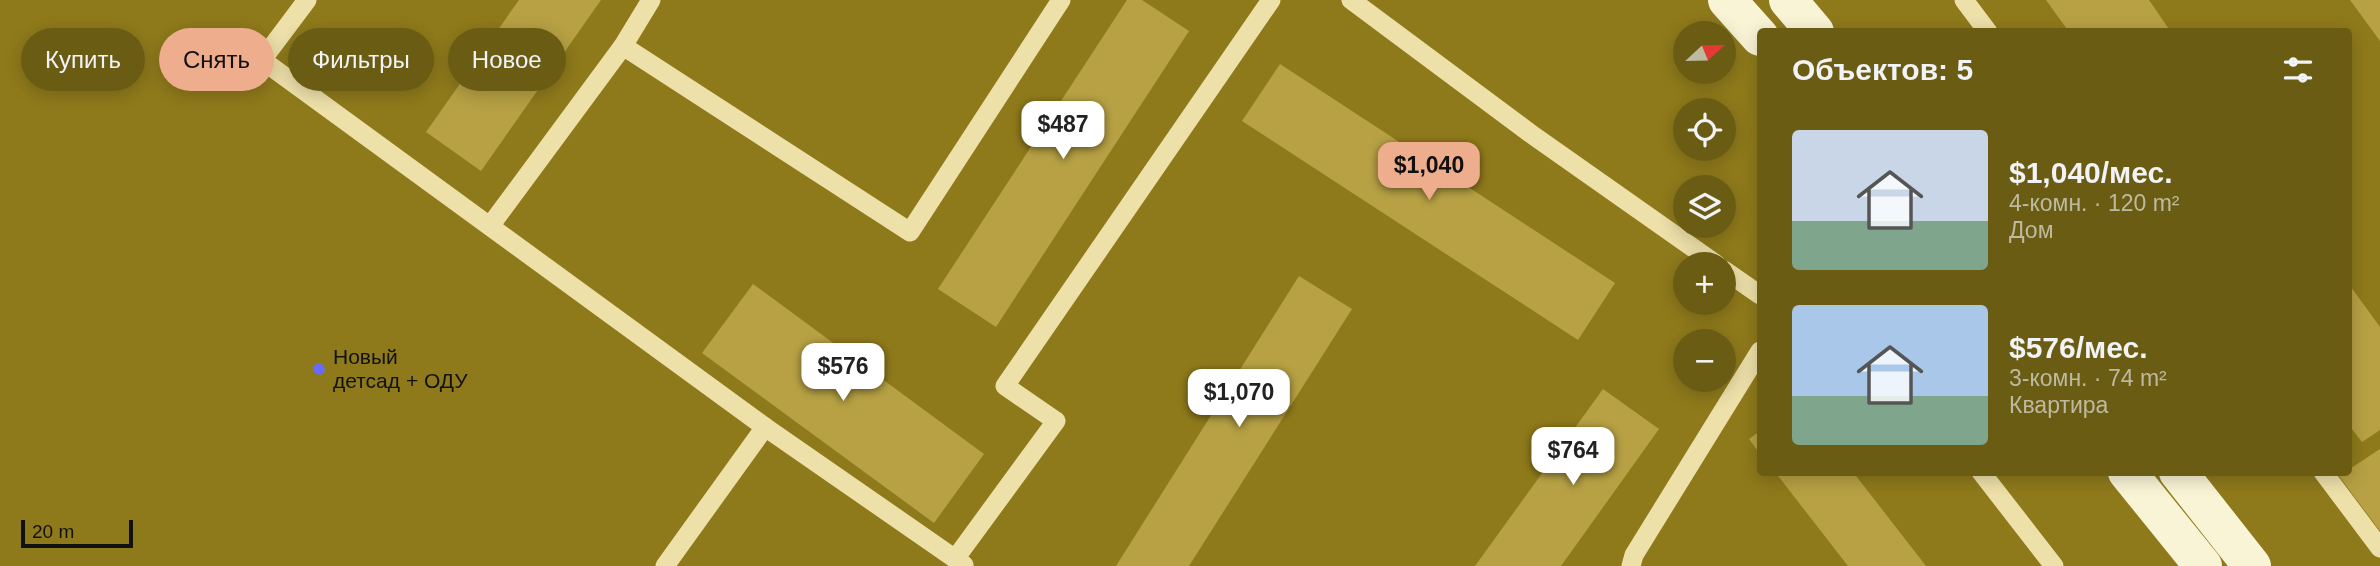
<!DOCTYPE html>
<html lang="ru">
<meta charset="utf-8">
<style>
:root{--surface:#6b5c14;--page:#70621d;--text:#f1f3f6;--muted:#bebaa0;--accent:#eead8d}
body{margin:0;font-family:Helvetica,sans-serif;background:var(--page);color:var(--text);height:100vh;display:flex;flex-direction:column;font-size:26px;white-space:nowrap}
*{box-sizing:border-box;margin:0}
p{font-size:23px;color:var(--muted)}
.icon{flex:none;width:38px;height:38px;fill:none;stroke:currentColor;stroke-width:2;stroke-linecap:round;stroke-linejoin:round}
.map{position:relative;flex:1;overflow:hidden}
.drawer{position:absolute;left:1757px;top:28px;width:595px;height:448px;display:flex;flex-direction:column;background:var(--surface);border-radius:7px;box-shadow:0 4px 18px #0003}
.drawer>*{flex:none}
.top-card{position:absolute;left:21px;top:28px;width:665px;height:63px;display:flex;gap:14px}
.needle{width:46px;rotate:68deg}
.fabs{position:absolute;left:1673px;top:21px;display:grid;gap:14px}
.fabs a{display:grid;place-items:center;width:63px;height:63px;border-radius:50%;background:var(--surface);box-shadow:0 4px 18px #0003;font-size:35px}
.scale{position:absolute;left:21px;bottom:18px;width:112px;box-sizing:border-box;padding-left:7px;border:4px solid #111;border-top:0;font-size:19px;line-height:24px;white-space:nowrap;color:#111;-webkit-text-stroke:5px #8f7a1b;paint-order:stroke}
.price{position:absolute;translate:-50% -60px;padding:0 16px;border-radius:14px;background:#fff;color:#222;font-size:23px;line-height:46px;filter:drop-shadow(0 2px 4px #0008)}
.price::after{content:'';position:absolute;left:50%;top:42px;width:21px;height:16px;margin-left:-10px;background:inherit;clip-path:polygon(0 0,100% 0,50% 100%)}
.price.active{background:var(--accent);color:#111}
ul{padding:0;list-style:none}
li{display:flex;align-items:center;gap:21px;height:175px;padding:0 35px}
li span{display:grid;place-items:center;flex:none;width:196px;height:140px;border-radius:7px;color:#555}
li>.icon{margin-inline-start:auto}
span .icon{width:84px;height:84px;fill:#fffc;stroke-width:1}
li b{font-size:30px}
h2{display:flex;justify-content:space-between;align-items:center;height:84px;padding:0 35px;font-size:30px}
.chip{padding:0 24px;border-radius:32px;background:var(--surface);box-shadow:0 4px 18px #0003;font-size:24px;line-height:63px}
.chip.active{background:var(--accent);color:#111}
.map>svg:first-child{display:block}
.building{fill:#b7a144}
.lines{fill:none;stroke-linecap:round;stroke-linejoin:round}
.service{stroke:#eee0a9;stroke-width:19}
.secondary{stroke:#faf4d6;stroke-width:38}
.poi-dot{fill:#666cff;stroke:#8f7a1b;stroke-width:2.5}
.labels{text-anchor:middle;stroke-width:5;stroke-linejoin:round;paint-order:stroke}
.poi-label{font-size:21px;fill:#111;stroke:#8f7a1b;text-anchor:start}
</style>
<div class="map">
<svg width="2380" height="566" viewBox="0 0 2380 566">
<rect width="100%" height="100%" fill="#8f7a1b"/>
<!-- building -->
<g class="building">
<path d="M519,0H601L481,171L426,132Z"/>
<path d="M1127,0H1142L1189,31L996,327L938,289Z"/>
<path d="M2046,0H2149L2171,32H2069Z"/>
<path d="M2350,0H2380V41Z"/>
<path d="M1280,64L1615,283L1578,340L1242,121Z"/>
<path d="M1299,276L1352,309L1189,566H1116Z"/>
<path d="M2348,283L2380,327V430L2362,442L2348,424Z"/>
<path d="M753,284L984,454L934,523L702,353Z"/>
<path d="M1603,389L1659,429L1561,566H1475Z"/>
<path d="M1760,431V454L1749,439Z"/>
<path d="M2380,449V531L2339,476Z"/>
<path d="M1775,472H1853L1926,566H1848Z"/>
</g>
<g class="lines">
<!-- service -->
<g class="service">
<path d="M307,0L262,60L765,427L665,566"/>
<path d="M1351,0L1534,136L1716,264"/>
<path d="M1964,0L1988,32"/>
<path d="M623,46L651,0"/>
<path d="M490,226L623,46L910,232L1061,0"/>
<path d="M1724,270L1760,295"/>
<path d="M765,427L964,565"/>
<path d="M1981,472L2054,566"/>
<path d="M2323,472L2380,548"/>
<path d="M955,559L1056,421L1005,386L1271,0"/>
<path d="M1631,566L1634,555L1760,351"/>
</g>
<!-- secondary -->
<g class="secondary">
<path d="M1727,0L1760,37"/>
<path d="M1788,0L1815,32"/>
<path d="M2127,472L2203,566"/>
<path d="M2178,472L2252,566"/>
</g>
</g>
<!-- markers -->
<circle class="poi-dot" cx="319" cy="369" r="7"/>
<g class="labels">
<!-- poi labels -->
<g class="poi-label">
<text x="333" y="364">Новый<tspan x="333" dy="24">детсад + ОДУ</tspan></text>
</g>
</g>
</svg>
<div class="fabs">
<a><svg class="needle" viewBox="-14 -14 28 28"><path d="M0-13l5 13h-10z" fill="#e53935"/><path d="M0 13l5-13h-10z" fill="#bebaa0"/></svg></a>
<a><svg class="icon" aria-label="locate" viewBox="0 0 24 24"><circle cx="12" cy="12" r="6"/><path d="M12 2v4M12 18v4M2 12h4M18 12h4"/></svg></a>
<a><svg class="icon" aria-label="layers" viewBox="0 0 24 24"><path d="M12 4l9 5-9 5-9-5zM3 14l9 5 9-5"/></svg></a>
<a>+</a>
<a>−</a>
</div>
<div class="scale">20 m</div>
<b class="price" style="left:1063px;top:161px">$487</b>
<b class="price active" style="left:1429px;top:202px">$1,040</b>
<b class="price" style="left:843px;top:403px">$576</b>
<b class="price" style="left:1239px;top:429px">$1,070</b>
<b class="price" style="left:1573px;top:487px">$764</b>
<div class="top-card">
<a class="chip">Купить</a>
<a class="chip active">Снять</a>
<a class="chip">Фильтры</a>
<a class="chip">Новое</a>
</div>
<section class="drawer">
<h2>Объектов: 5<svg class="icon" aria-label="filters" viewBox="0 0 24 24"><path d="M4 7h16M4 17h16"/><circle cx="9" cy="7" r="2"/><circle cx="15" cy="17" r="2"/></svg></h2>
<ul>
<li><span style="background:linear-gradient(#c9d6e8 65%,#7fa58c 0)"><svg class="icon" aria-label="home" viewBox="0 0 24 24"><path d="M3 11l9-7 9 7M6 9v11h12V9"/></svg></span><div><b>$1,040/мес.</b><p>4-комн. · 120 m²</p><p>Дом</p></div></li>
<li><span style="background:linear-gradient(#a9c7e8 65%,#7fa58c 0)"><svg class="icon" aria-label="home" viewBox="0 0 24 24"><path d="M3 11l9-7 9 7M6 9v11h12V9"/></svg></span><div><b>$576/мес.</b><p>3-комн. · 74 m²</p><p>Квартира</p></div></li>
</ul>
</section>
</div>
